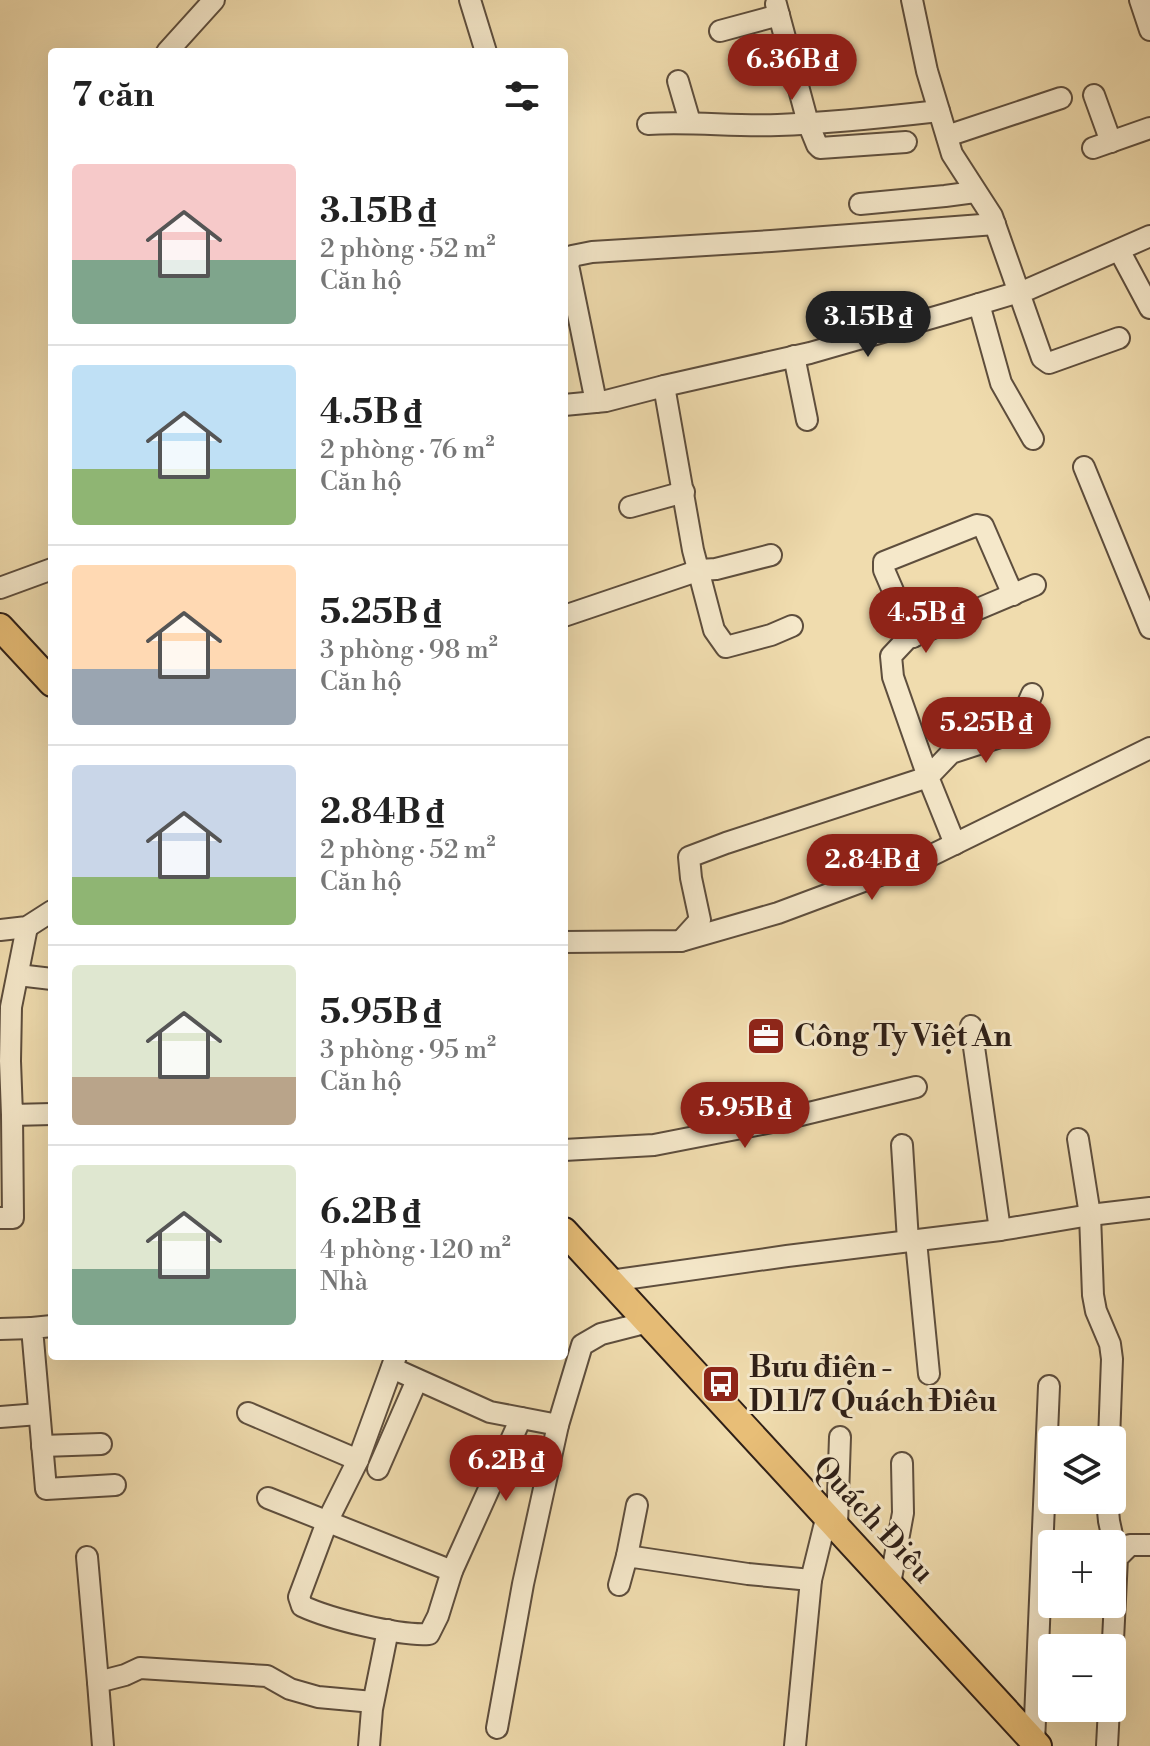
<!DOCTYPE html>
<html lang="vi">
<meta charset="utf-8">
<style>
:root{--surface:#fff;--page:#f2f2f2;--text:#222;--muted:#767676;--line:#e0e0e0;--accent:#8f2418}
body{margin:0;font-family:"Libre Bodoni",serif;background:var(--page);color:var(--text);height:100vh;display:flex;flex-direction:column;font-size:30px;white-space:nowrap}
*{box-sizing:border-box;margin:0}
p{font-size:26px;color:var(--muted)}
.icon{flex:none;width:44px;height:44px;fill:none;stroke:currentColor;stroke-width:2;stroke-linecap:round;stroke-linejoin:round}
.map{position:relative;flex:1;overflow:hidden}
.sheet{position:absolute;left:48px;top:48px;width:520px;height:1312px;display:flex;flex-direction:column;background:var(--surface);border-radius:8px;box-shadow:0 8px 32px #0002}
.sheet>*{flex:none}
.tools{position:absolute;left:1038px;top:1426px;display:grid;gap:16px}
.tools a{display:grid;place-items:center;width:88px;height:88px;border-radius:8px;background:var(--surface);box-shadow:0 8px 32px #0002;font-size:40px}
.price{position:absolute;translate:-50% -68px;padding:0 18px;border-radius:28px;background:var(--accent);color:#fff;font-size:26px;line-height:52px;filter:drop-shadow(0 2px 4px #0008)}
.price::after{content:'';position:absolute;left:50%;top:48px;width:24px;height:18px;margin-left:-12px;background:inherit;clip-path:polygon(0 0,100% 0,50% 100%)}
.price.selected{background:#222;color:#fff}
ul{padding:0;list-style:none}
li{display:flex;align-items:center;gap:24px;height:200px;padding:0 24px}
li+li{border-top:2px solid var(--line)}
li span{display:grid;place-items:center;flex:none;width:224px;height:160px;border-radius:8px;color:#555}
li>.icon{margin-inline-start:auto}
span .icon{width:96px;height:96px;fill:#fffc;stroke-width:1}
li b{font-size:34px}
h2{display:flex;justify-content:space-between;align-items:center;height:96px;padding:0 24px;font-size:34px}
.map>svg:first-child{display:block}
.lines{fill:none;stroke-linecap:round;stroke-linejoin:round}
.minor-casing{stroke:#5e4e3d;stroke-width:24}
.major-casing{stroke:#2e1f17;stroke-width:30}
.minor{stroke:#f5e8ca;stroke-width:20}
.major{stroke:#e8be77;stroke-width:26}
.labels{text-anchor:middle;stroke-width:6;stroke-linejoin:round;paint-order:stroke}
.poi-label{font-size:30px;font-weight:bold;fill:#2e1f17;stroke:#f5e8ca;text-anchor:start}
.street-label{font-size:30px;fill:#2e1f17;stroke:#f5e8ca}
</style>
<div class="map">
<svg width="1150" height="1746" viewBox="0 0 1150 1746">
<rect width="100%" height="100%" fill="#f0dcae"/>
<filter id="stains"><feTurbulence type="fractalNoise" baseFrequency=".0025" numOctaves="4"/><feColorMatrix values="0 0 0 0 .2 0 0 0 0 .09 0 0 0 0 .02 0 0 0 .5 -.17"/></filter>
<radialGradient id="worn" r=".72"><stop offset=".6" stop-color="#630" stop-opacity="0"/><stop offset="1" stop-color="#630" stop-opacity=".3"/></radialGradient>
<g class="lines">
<defs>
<g id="minor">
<path d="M470,0L486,52"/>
<path d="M912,0L927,71L952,154L992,216L1042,358L1049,363L1119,338"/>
<path d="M1140,0L1150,30"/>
<path d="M776,4L808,123L817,145L820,148L906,142"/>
<path d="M720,31L779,15"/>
<path d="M167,52L214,0"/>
<path d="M678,81L690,122"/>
<path d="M1094,95L1111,142"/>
<path d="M648,124C691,121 735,127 778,125C832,123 886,117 939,111"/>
<path d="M947,136L1061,98"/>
<path d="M1093,148L1150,128"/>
<path d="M860,204L945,196L975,192"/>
<path d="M1119,250L1150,308"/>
<path d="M979,304L1001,383L1033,439"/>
<path d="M794,356L807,420"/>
<path d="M664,386L693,550L714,630L726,647L771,635L792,626"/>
<path d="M596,402L568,265L572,256L592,252L771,241L995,224"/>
<path d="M564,405L606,401L664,386L810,353L949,313L1029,289L1150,236"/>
<path d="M1084,467L1150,628"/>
<path d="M630,507L684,492"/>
<path d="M0,588L52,569"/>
<path d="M564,616L700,570L716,569L771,555"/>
<path d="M913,637L884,570V562L977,525L983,526L1013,595"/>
<path d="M955,844L928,777L951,753L1006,735L1024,712L1032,694"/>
<path d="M27,927L11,1007L10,1061L12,1115L52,1114"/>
<path d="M0,930L27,927L52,911"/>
<path d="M681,941L700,920L691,878L689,857L726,843L928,777L893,677L891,656L907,639L1035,585"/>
<path d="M564,942L681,941L778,913L928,857L1150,748"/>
<path d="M18,975L52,979"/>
<path d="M971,1026L1000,1230"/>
<path d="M1078,1139L1090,1215L1093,1295L1096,1311L1110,1344L1112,1359L1109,1440"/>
<path d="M902,1145L908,1241"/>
<path d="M564,1150L654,1145L772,1122L916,1087"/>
<path d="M0,1218H13L12,1115"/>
<path d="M916,1241L929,1374"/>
<path d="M610,1281L787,1256L1000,1230L1090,1215L1150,1208"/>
<path d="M52,1326L32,1328L46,1489L115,1485"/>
<path d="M0,1329L32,1328"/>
<path d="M396,1356L358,1460L327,1522L299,1597L302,1606C330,1619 398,1636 429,1634L438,1616L452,1571L521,1418"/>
<path d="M392,1368L490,1412L558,1425"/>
<path d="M248,1413L358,1460"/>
<path d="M0,1417L39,1414"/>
<path d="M42,1446L101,1444"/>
<path d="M378,1469L417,1380"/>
<path d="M268,1498L452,1571"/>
<path d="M1107,1500L1109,1521L1117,1558"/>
<path d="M837,1526L840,1437"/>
<path d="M627,1556L637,1505"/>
<path d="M87,1557L98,1682"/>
<path d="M890,1584L903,1513L902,1463"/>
<path d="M619,1585L627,1556L748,1574L811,1580L827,1515"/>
<path d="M1112,1661L1117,1558L1130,1545H1150"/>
<path d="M497,1728L523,1584L558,1425L582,1345L601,1334L648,1322"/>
<path d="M1034,1743L1049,1386"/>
<path d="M103,1746L98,1682L125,1675L140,1668L267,1676L290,1689L318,1697L373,1702"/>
<path d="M369,1746L372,1709L388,1630"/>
<path d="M795,1746L811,1580"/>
<path d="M1107,1746L1109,1708"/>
</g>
<g id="major">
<path d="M0,627L52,683"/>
<path d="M564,1231L1038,1746"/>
</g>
</defs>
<!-- minor casing -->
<use href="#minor" class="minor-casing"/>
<!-- major casing -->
<use href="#major" class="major-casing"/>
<!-- minor -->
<use href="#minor" class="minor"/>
<!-- major -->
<use href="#major" class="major"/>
</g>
<!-- icons -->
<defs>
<symbol id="office-square" viewBox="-11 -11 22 22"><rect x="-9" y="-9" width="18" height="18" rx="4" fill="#8f2418" stroke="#f5e8ca"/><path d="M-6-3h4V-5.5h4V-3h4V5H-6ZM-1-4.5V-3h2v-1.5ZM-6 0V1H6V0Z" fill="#fff"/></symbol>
<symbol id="bus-square" viewBox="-11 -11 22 22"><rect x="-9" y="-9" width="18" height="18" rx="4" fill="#8f2418" stroke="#f5e8ca"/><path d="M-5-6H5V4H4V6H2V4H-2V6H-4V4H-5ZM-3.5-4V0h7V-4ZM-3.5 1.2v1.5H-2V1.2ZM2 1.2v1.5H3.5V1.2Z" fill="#fff"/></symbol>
</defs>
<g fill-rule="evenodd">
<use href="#office-square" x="744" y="1014" width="44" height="44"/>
<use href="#bus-square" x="699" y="1362" width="44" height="44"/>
</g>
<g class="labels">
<!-- poi labels -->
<g class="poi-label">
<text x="794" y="1046">Công Ty Việt An</text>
<text x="749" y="1377">Bưu điện -<tspan x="749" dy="34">D11/7 Quách Điêu</tspan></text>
</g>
<!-- street labels -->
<g class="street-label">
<text transform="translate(874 1519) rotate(47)" y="10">Quách Điêu</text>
</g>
</g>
<rect width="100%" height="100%" filter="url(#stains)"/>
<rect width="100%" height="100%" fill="url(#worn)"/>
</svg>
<div class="tools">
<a><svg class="icon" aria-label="layers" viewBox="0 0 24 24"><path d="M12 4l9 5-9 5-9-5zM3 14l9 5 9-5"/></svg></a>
<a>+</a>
<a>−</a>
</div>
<b class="price" style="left:792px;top:102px">6.36B ₫</b>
<b class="price selected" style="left:868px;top:359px">3.15B ₫</b>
<b class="price" style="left:926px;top:655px">4.5B ₫</b>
<b class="price" style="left:986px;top:765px">5.25B ₫</b>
<b class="price" style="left:872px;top:902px">2.84B ₫</b>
<b class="price" style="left:745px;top:1150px">5.95B ₫</b>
<b class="price" style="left:506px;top:1503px">6.2B ₫</b>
<section class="sheet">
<h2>7 căn<svg class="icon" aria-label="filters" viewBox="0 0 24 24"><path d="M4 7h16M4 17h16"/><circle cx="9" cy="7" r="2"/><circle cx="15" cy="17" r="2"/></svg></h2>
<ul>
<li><span style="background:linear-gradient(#f6c9c9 60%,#7fa58c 0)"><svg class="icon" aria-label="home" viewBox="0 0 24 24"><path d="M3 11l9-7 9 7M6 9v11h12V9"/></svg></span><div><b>3.15B ₫</b><p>2 phòng · 52 m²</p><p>Căn hộ</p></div></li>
<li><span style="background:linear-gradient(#bfe0f5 65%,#8fb573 0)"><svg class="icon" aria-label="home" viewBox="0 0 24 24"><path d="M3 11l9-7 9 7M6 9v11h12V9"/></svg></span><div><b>4.5B ₫</b><p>2 phòng · 76 m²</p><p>Căn hộ</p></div></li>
<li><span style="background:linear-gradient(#ffd9b3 65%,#9aa5b1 0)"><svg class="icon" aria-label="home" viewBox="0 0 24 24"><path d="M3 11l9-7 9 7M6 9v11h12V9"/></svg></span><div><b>5.25B ₫</b><p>3 phòng · 98 m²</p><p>Căn hộ</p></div></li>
<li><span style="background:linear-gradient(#c9d6e8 70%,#8fb573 0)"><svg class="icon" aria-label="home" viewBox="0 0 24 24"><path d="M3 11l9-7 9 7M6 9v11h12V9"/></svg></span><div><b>2.84B ₫</b><p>2 phòng · 52 m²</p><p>Căn hộ</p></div></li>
<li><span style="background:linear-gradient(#dfe7d0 70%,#b9a48a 0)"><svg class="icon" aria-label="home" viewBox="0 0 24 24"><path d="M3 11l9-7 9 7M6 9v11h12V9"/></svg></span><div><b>5.95B ₫</b><p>3 phòng · 95 m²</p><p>Căn hộ</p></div></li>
<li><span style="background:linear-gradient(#dfe7d0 65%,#7fa58c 0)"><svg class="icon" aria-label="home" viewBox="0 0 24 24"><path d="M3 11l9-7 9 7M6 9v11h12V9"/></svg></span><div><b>6.2B ₫</b><p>4 phòng · 120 m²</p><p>Nhà</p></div></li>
</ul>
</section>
</div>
